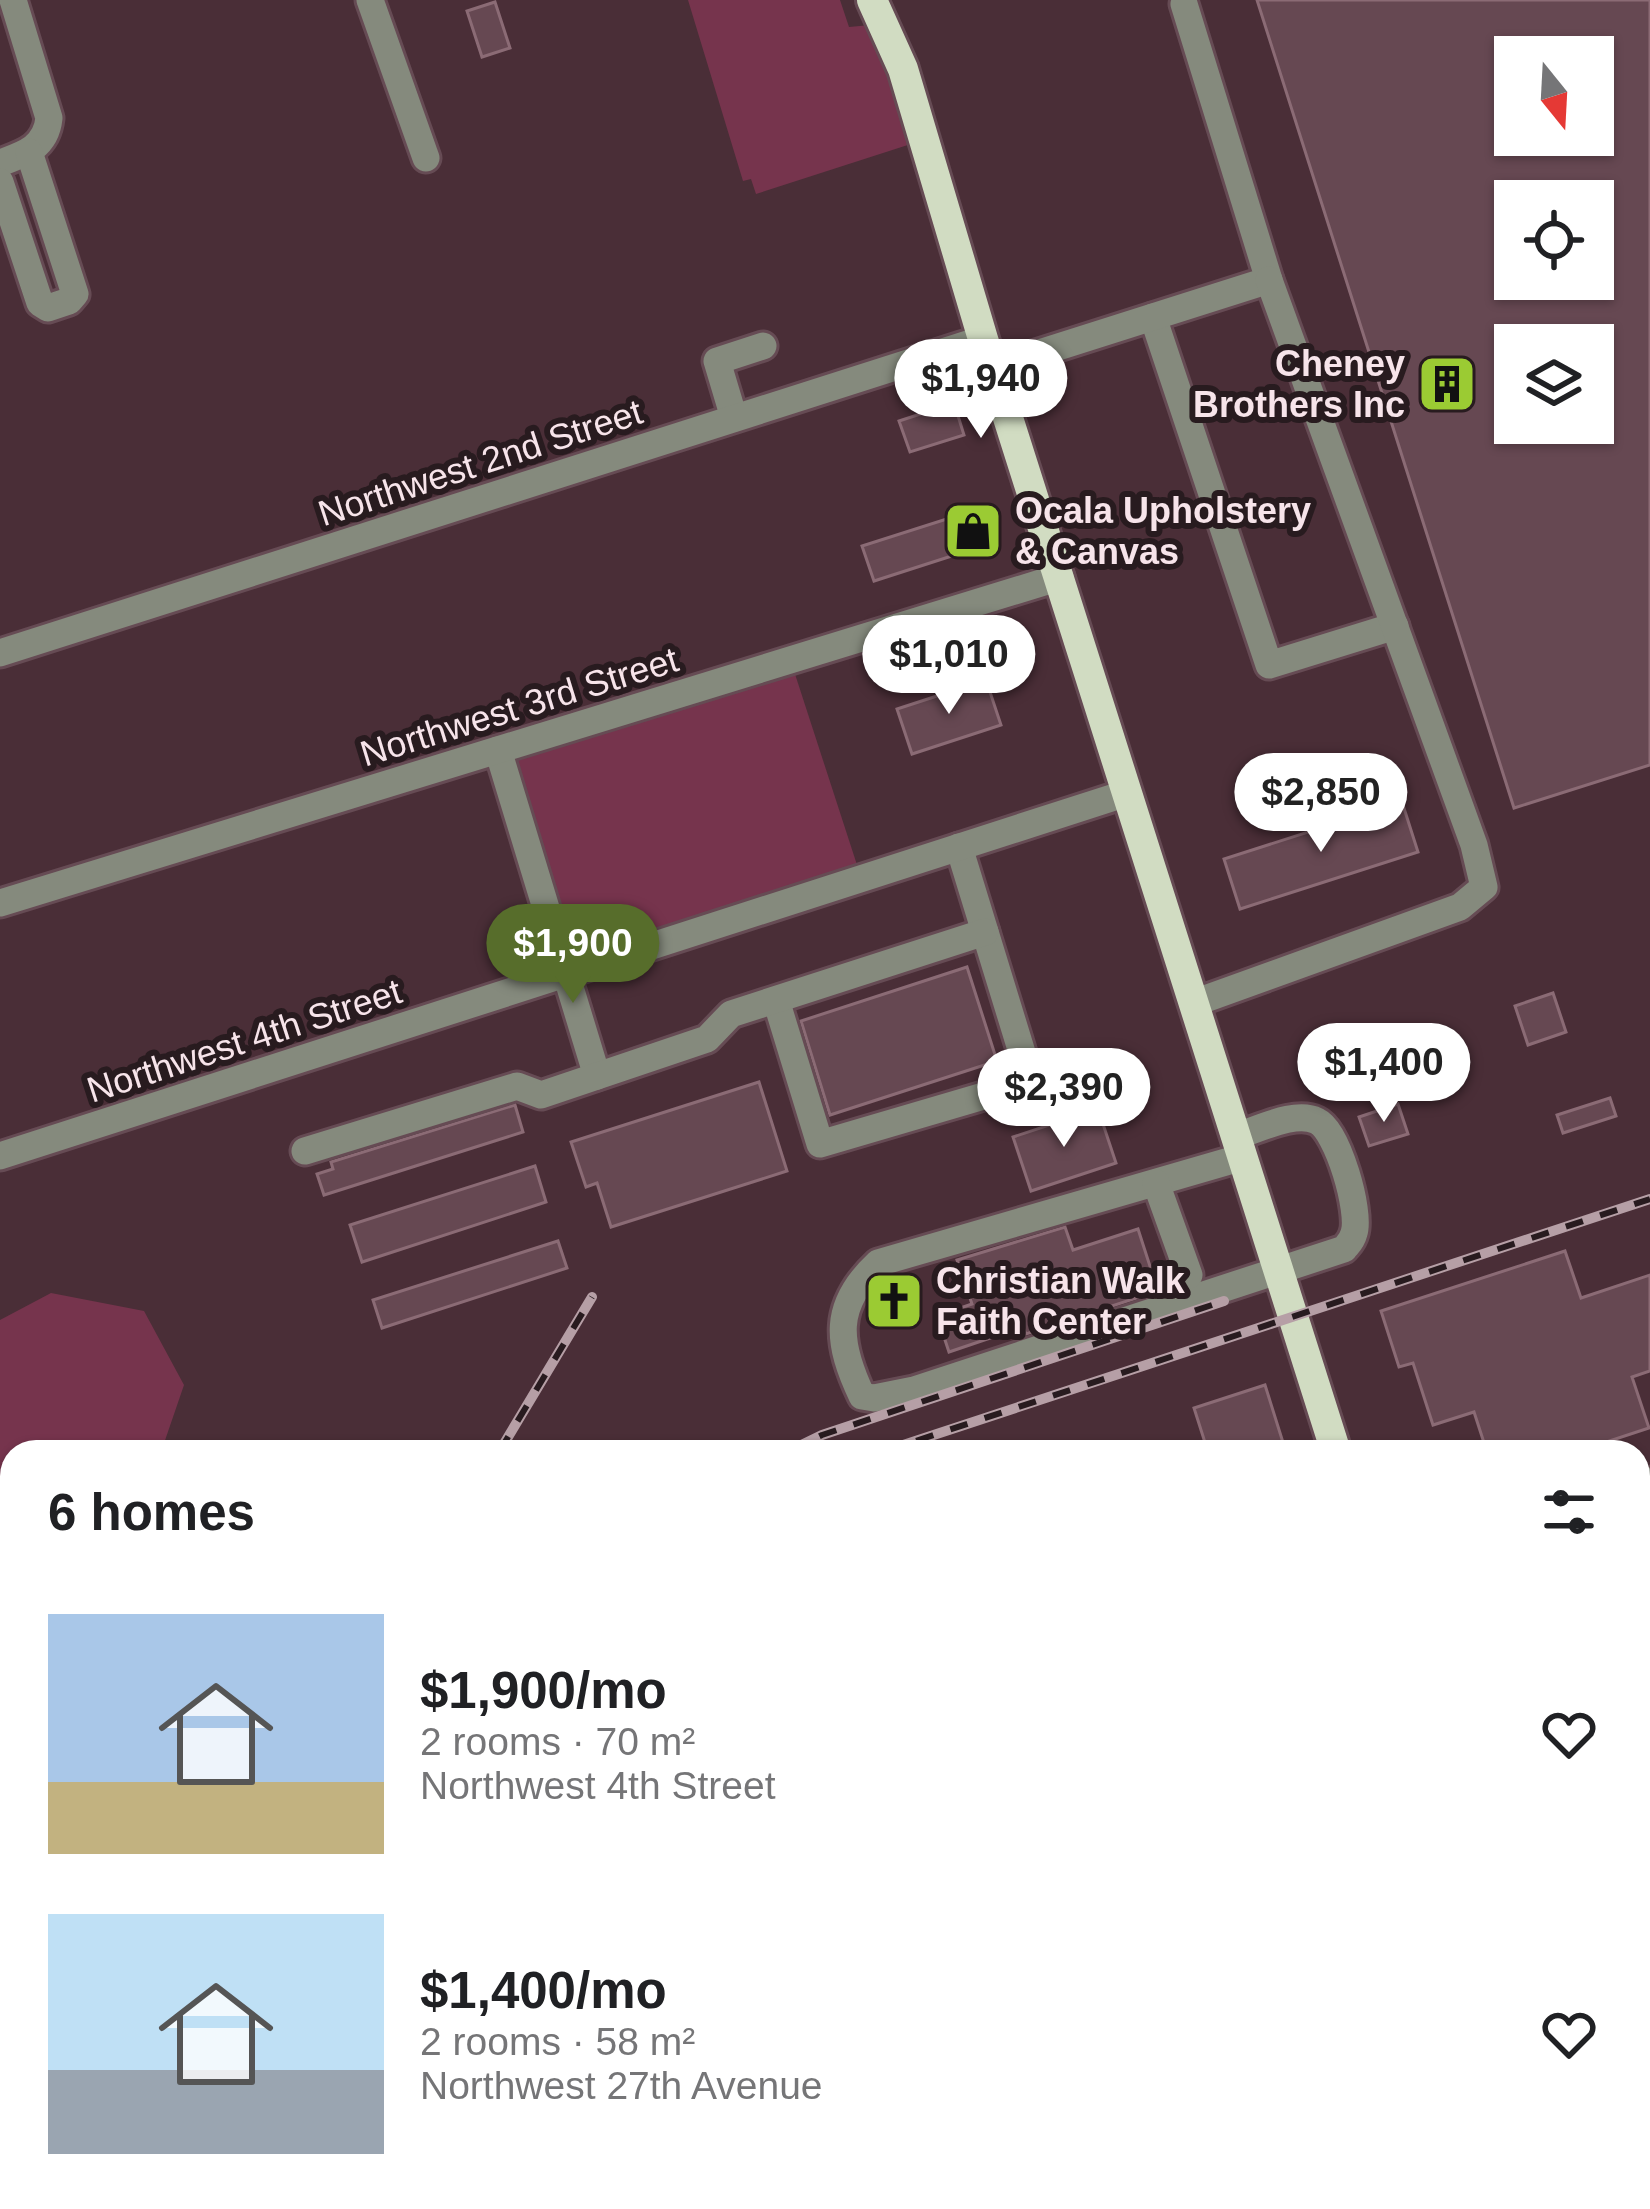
<!DOCTYPE html>
<meta charset="utf-8">
<style>
:root{--surface:#fff;--page:#f2f2f2;--text:#202124;--muted:#757577;--accent:#576d2b}
body{margin:0;font-family:Helvetica,sans-serif;background:var(--page);color:var(--text);height:100vh;display:flex;flex-direction:column;font-size:45px;white-space:nowrap}
*{box-sizing:border-box;margin:0}
p{font-size:39px;color:var(--muted)}
.icon{flex:none;width:66px;height:66px;fill:none;stroke:currentColor;stroke-width:2;stroke-linecap:round;stroke-linejoin:round}
.map{position:relative;flex:1;overflow:hidden}
.sheet{position:absolute;left:0px;top:1440px;width:1650px;height:771px;display:flex;flex-direction:column;background:var(--surface);border-radius:36px 36px 0 0;box-shadow:0 3px 9px #0004}
.sheet>*{flex:none}
.needle{width:78px;rotate:162deg}
.buttons{position:absolute;left:1494px;top:36px;display:grid;gap:24px}
.buttons a{display:grid;place-items:center;width:120px;height:120px;border-radius:0px;background:var(--surface);box-shadow:0 3px 9px #0004;font-size:60px}
.price{position:absolute;translate:-50% -102px;padding:0 27px;border-radius:42px;background:#fff;color:#222;font-size:39px;line-height:78px;filter:drop-shadow(0 3px 6px #0008)}
.price::after{content:'';position:absolute;left:50%;top:72px;width:36px;height:27px;margin-left:-18px;background:inherit;clip-path:polygon(0 0,100% 0,50% 100%)}
.price.current{background:var(--accent);color:#fff}
ul{padding:0;list-style:none}
li{display:flex;align-items:center;gap:36px;height:300px;padding:0 48px}
li span{display:grid;place-items:center;flex:none;width:336px;height:240px;border-radius:0px;color:#555}
li>.icon{margin-inline-start:auto}
span .icon{width:144px;height:144px;fill:#fffc;stroke-width:1}
li b{font-size:51px}
h2{display:flex;justify-content:space-between;align-items:center;height:144px;padding:0 48px;font-size:51px}
.map>svg:first-child{display:block}
.green{fill:#76344d}
.building{fill:#664852;stroke:#8b6b75;stroke-width:3;fill-rule:evenodd}
.lines{fill:none;stroke-linecap:round;stroke-linejoin:round}
.minor-casing{stroke:#664b54;stroke-width:33}
.major-casing{stroke:#664b54;stroke-width:36}
.minor{stroke:#858a7d;stroke-width:27}
.major{stroke:#d1dcc2;stroke-width:30}
.rail-casing{stroke:#b69fa6;stroke-width:10}
.rail{stroke:#281b1f;stroke-width:6;stroke-dasharray:18;stroke-linecap:butt}
.labels{text-anchor:middle;stroke-width:12;stroke-linejoin:round;paint-order:stroke}
.poi-label{font-size:36px;font-weight:bold;fill:#f7e4ea;stroke:#281b1f;text-anchor:start}
.street-label{font-size:36px;fill:#f7e4ea;stroke:#281b1f}
</style>
<div class="map">
<svg width="1650" height="2209" viewBox="0 0 1650 2209">
<rect width="100%" height="100%" fill="#4a2e37"/>
<!-- green -->
<g class="green">
<path d="M688,0H840L849,27L871,25L914,143L756,194L751,179L743,181Z"/>
<path d="M794,671L858,868L573,960L512,758Z"/>
<path d="M51,1293L144,1311L184,1385L161,1452H12V1517L0,1521V1320Z"/>
</g>
<!-- building -->
<g class="building">
<path d="M1257,0H1650V765L1514,808ZM1515,57H1593V135H1515ZM1515,201H1593V279H1515ZM1515,345H1593V423H1515Z"/>
<path d="M495,2L510,48L482,57L467,11Z"/>
<path d="M954,403L964,435L910,452L899,421Z"/>
<path d="M978,509L989,544L874,581L862,546Z"/>
<path d="M986,680L1001,725L912,754L897,709Z"/>
<path d="M1402,802L1418,852L1240,909L1224,859Z"/>
<path d="M967,967L997,1061L830,1115L801,1021Z"/>
<path d="M1553,993L1566,1032L1528,1045L1515,1006Z"/>
<path d="M759,1082L787,1171L611,1227L597,1183L586,1187L571,1142Z"/>
<path d="M1610,1098L1616,1116L1563,1133L1557,1115Z"/>
<path d="M1398,1104L1408,1134L1369,1146L1359,1117Z"/>
<path d="M515,1105L523,1132L324,1195L317,1174L333,1169L331,1162Z"/>
<path d="M1098,1109L1116,1163L1031,1191L1013,1137Z"/>
<path d="M535,1166L546,1202L362,1262L350,1225Z"/>
<path d="M1065,1227L1073,1250L1138,1229L1158,1291L1026,1334L1023,1327L949,1352L937,1316L972,1304L957,1260Z"/>
<path d="M558,1241L567,1268L382,1328L373,1300Z"/>
<path d="M1565,1251L1581,1298L1650,1275V1371L1632,1377L1649,1428L1576,1452H1487L1474,1412L1433,1425L1413,1363L1399,1367L1381,1311Z"/>
<path d="M1265,1385L1286,1452H1208L1194,1408Z"/>
</g>
<g class="lines">
<defs>
<g id="minor">
<path d="M370,0L426,158"/>
<path d="M0,163C25,154 46,147 49,118L13,0"/>
<path d="M0,182L40,303L48,308L69,301L75,294L29,152"/>
<path d="M1153,317L1269,665L1395,626"/>
<path d="M992,368L1269,280L1184,4"/>
<path d="M734,418L717,361L763,346"/>
<path d="M0,653L983,339"/>
<path d="M498,750L597,1076"/>
<path d="M0,903L1060,577"/>
<path d="M776,1000L820,1144L1031,1082L959,847"/>
<path d="M1194,1003L1460,907L1484,887L1474,845L1269,280"/>
<path d="M1236,1136C1258,1130 1295,1110 1317,1121C1338,1131 1361,1212 1354,1233C1352,1241 1349,1243 1344,1249L914,1390L874,1398L862,1396C837,1343 832,1306 878,1263L1243,1157"/>
<path d="M305,1151L517,1086L541,1095L707,1039L731,1014L985,932"/>
<path d="M0,1156L1127,793"/>
<path d="M1156,1183L1189,1275"/>
<path d="M1638,1485L1650,1481"/>
<path d="M1638,1669L1650,1665"/>
<path d="M1638,1733L1650,1729"/>
<path d="M1638,1861L1650,1858"/>
<path d="M1638,2082L1646,2107L1638,2120"/>
<path d="M1638,2179L1650,2175"/>
<path d="M222,2199L225,2209"/>
<path d="M634,2199L637,2209"/>
<path d="M723,2209L755,2199"/>
</g>
<g id="major">
<path d="M872,0L903,69L983,339L1336,1452"/>
<path d="M1572,2199L1576,2209"/>
</g>
</defs>
<!-- minor casing -->
<use href="#minor" class="minor-casing"/>
<!-- major casing -->
<use href="#major" class="major-casing"/>
<!-- minor -->
<use href="#minor" class="minor"/>
<!-- major -->
<use href="#major" class="major"/>
<defs>
<g id="rail">
<path d="M499,1452L592,1297"/>
<path d="M787,1452L822,1435L1224,1301"/>
<path d="M882,1452L1650,1199"/>
<path d="M0,1745L12,1741"/>
</g>
</defs>
<!-- rail casing -->
<use href="#rail" class="rail-casing"/>
<!-- rail -->
<use href="#rail" class="rail"/>
</g>
<!-- icons -->
<defs>
<symbol id="building-square" viewBox="-11 -11 22 22"><rect x="-9" y="-9" width="18" height="18" rx="4" fill="#9bcb33" stroke="#281b1f"/><path d="M-4-6H4V6H1V3H-1V6H-4ZM-2.5-4.3h1.7v1.8h-1.7ZM.8-4.3h1.7v1.8H.8ZM-2.5-1h1.7V.8h-1.7ZM.8-1h1.7V.8H.8Z" fill="#111"/></symbol>
<symbol id="shop-square" viewBox="-11 -11 22 22"><rect x="-9" y="-9" width="18" height="18" rx="4" fill="#9bcb33" stroke="#281b1f"/><path d="M-5-2.5h2.3a2.7 3.5 0 0 1 5.4 0H5L5.5 6h-11ZM-1.5-2.5h3a1.5 2.3 0 0 0-3 0Z" fill="#111"/></symbol>
<symbol id="church-square" viewBox="-11 -11 22 22"><rect x="-9" y="-9" width="18" height="18" rx="4" fill="#9bcb33" stroke="#281b1f"/><path d="M-1.2-6h2.4v3.5h3.3v2.4h-3.3V6h-2.4V-.1h-3.3v-2.4h3.3Z" fill="#111"/></symbol>
</defs>
<g fill-rule="evenodd">
<use href="#building-square" x="1414" y="351" width="66" height="66"/>
<use href="#shop-square" x="940" y="498" width="66" height="66"/>
<use href="#church-square" x="861" y="1268" width="66" height="66"/>
</g>
<g class="labels">
<!-- poi labels -->
<g class="poi-label">
<text x="1405" y="376" text-anchor="end">Cheney<tspan x="1405" dy="41">Brothers Inc</tspan></text>
<text x="1015" y="523">Ocala Upholstery<tspan x="1015" dy="41">&amp; Canvas</tspan></text>
<text x="936" y="1293">Christian Walk<tspan x="936" dy="41">Faith Center</tspan></text>
</g>
<!-- street labels -->
<g class="street-label">
<text transform="translate(480 462) rotate(-18)" y="13">Northwest 2nd Street</text>
<text transform="translate(519 706) rotate(-17)" y="13">Northwest 3rd Street</text>
<text transform="translate(244 1040) rotate(-18)" y="13">Northwest 4th Street</text>
</g>
</g>
</svg>
<div class="buttons">
<a><svg class="needle" viewBox="-14 -14 28 28"><path d="M0-13l5 13h-10z" fill="#e53935"/><path d="M0 13l5-13h-10z" fill="#757577"/></svg></a>
<a><svg class="icon" aria-label="locate" viewBox="0 0 24 24"><circle cx="12" cy="12" r="6"/><path d="M12 2v4M12 18v4M2 12h4M18 12h4"/></svg></a>
<a><svg class="icon" aria-label="layers" viewBox="0 0 24 24"><path d="M12 4l9 5-9 5-9-5zM3 14l9 5 9-5"/></svg></a>
</div>
<b class="price" style="left:981px;top:441px">$1,940</b>
<b class="price" style="left:949px;top:717px">$1,010</b>
<b class="price" style="left:1321px;top:855px">$2,850</b>
<b class="price current" style="left:573px;top:1006px">$1,900</b>
<b class="price" style="left:1384px;top:1125px">$1,400</b>
<b class="price" style="left:1064px;top:1150px">$2,390</b>
<section class="sheet">
<h2>6 homes<svg class="icon" aria-label="filters" viewBox="0 0 24 24"><path d="M4 7h16M4 17h16"/><circle cx="9" cy="7" r="2"/><circle cx="15" cy="17" r="2"/></svg></h2>
<ul>
<li><span style="background:linear-gradient(#a9c7e8 70%,#c2b280 0)"><svg class="icon" aria-label="home" viewBox="0 0 24 24"><path d="M3 11l9-7 9 7M6 9v11h12V9"/></svg></span><div><b>$1,900/mo</b><p>2 rooms · 70 m²</p><p>Northwest 4th Street</p></div><svg class="icon" aria-label="heart" viewBox="0 0 24 24"><path d="M12 20l-8-8c-3-5 5-10 8-4 3-6 11-1 8 4z"/></svg></li>
<li><span style="background:linear-gradient(#bfe0f5 65%,#9aa5b1 0)"><svg class="icon" aria-label="home" viewBox="0 0 24 24"><path d="M3 11l9-7 9 7M6 9v11h12V9"/></svg></span><div><b>$1,400/mo</b><p>2 rooms · 58 m²</p><p>Northwest 27th Avenue</p></div><svg class="icon" aria-label="heart" viewBox="0 0 24 24"><path d="M12 20l-8-8c-3-5 5-10 8-4 3-6 11-1 8 4z"/></svg></li>
</ul>
</section>
</div>
